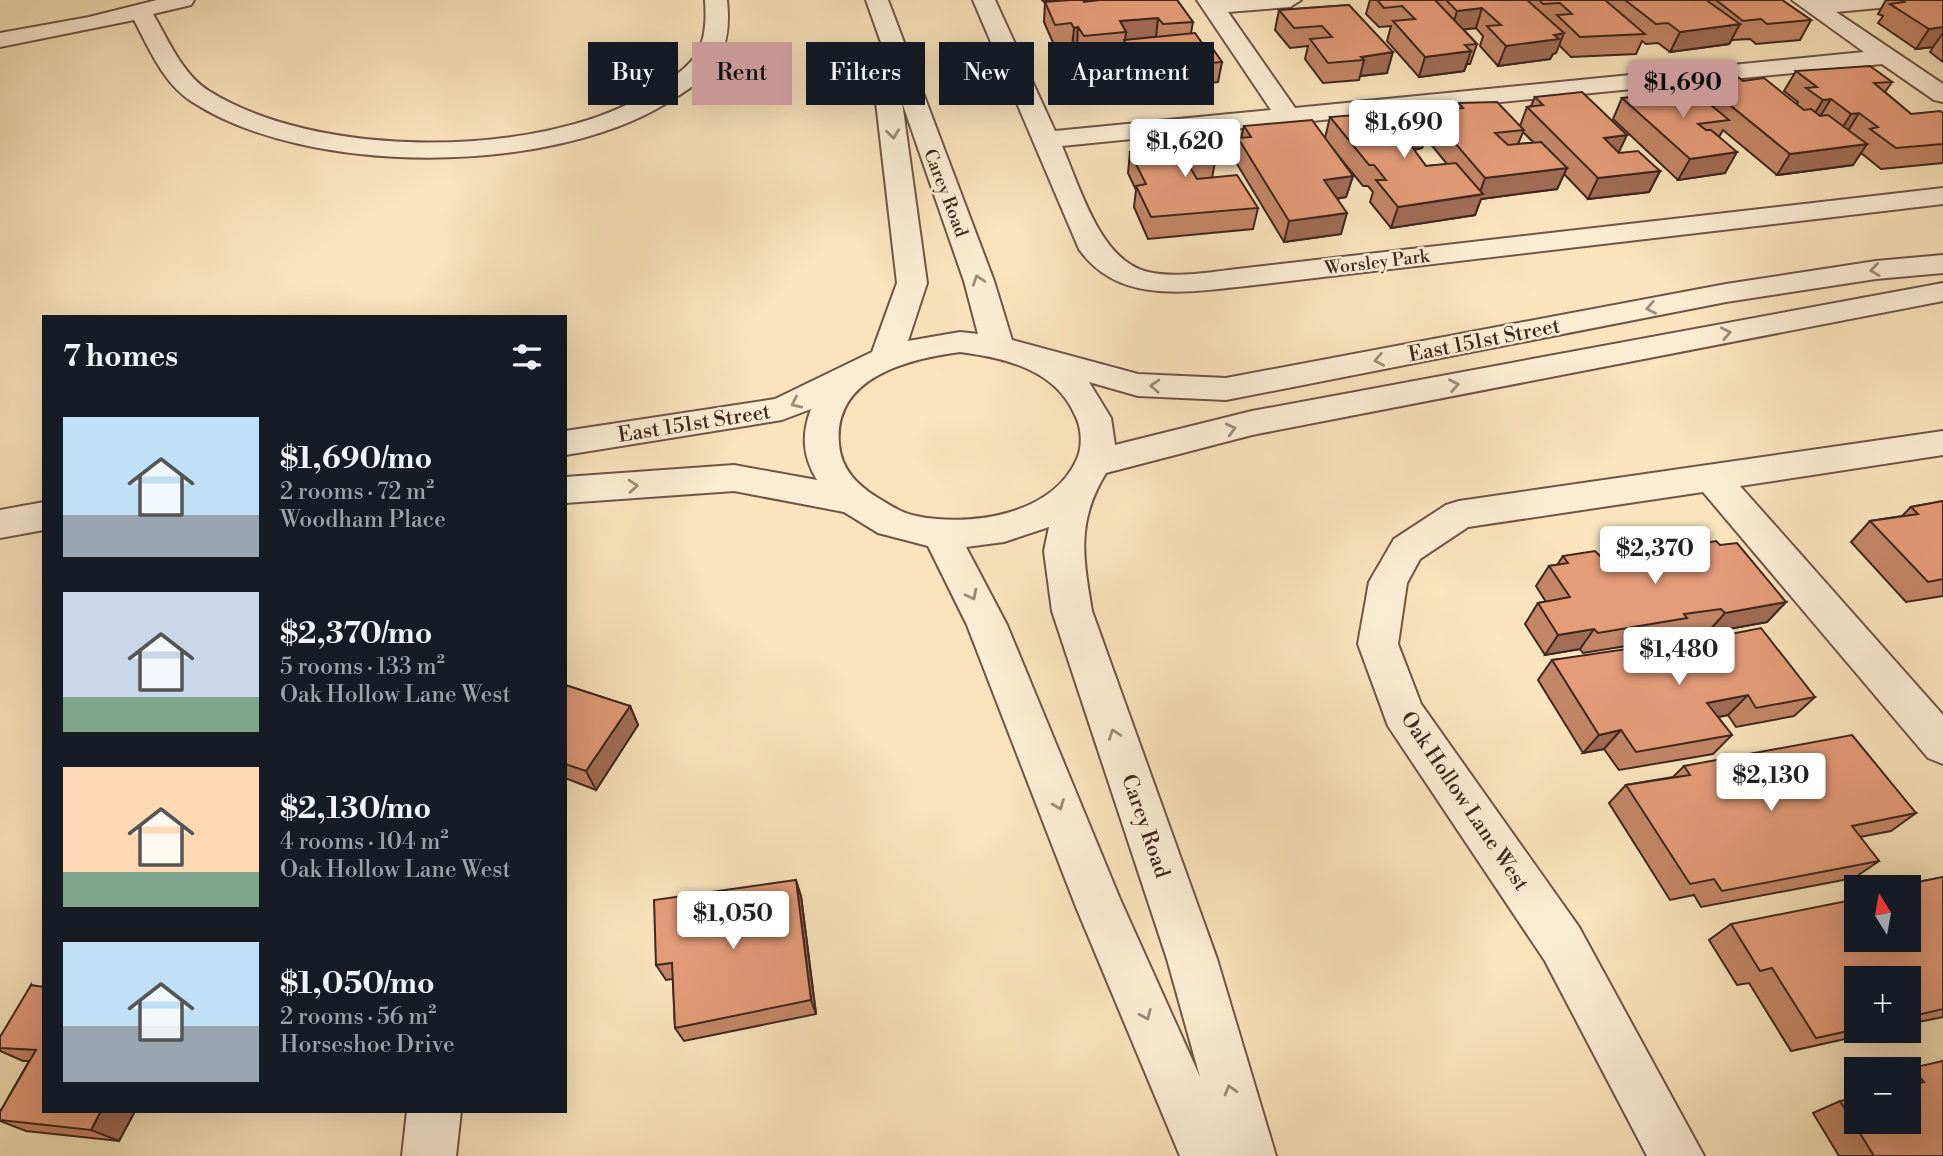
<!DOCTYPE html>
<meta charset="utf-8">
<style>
:root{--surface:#171b24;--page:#20242c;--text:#f1f3f6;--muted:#9ea1a6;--accent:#c59692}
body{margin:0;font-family:"Libre Bodoni",serif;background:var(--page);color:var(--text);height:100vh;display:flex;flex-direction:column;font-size:26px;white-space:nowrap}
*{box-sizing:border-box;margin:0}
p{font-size:23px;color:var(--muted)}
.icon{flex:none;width:38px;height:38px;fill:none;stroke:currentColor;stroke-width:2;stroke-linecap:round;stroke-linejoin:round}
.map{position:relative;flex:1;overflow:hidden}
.sheet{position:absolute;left:42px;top:315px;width:525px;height:798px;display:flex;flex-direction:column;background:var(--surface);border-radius:0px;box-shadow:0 7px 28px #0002}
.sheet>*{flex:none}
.banner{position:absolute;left:588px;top:42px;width:665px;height:63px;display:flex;gap:14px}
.needle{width:46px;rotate:349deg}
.fabs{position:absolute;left:1844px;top:875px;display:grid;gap:14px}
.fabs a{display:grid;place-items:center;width:77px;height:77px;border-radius:0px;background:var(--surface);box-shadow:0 7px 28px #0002;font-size:35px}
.price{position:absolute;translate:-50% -60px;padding:0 16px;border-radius:7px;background:#fff;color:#222;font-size:23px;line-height:46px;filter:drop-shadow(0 2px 4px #0008)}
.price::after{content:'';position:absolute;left:50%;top:42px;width:21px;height:16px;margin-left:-10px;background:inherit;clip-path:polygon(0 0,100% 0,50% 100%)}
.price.selected{background:var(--accent);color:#111}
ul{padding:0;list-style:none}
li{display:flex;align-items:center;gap:21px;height:175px;padding:0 21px}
li span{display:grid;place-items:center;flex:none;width:196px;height:140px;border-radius:0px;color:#555}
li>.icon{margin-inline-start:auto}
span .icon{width:84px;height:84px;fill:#fffc;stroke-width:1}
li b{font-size:30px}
h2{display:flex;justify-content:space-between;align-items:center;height:84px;padding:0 21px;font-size:30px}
.chip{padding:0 24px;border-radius:0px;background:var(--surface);box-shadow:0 7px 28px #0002;font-size:24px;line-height:63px}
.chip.selected{background:var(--accent);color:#111}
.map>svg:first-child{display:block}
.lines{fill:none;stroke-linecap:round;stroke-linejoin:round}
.minor-casing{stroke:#6e5646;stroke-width:4}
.minor{fill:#fbedd4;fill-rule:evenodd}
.wall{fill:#c48668;stroke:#3f271e;stroke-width:2;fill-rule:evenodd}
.shaded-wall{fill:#a06d55;stroke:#3f271e;stroke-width:2}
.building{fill:#e49c79;stroke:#3f271e;stroke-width:2}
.oneway{stroke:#9d8a79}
.labels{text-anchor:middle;stroke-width:5;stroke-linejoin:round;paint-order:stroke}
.far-street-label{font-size:18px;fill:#3f271e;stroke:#fbedd4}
.street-label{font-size:21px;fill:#3f271e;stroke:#fbedd4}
</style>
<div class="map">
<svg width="1943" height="1156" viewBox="0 0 1943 1156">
<rect width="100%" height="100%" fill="#f9e4bd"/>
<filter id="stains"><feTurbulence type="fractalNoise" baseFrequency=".00286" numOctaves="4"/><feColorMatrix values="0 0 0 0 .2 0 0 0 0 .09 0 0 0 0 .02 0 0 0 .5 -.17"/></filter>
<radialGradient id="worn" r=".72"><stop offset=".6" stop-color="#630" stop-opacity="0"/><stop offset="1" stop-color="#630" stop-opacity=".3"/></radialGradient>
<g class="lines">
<defs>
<g id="minor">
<path d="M157,0H194L191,5L153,14C169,41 182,74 209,91C317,159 537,159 645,95C691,67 709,56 705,0H727C733,57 712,76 665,104C548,175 306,177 191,101C163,83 149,48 134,20L0,47V33L89,17Z"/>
<path d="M866,0H888L994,281L1012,340L1138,374L1226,378L1726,284L1876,261L1943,255V273L1876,279L1726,302L1226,400L1138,396L1089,382L1111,418L1115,445L1252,411L1943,283V301L1252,435L1106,473C1076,522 1083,557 1092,611L1217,959L1276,1156H1180L1076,907L967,625L928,546L878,533L844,512L734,491L565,503V477L734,465L817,480C803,457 801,435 811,409L782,420L565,455V431L775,399L872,352L897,283L876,102L877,72L880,67L889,65ZM902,102L964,281L978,334L960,332L908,341L927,283ZM960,352C1005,358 1055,369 1075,415C1082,428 1083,448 1076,461C1050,516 968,527 916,516C901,513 890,505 878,498C857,485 841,469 839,444C833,377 908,359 960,352ZM1049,527L1044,551L1052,611L1167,959L1200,1077L1120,899L1007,625L966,547L1004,542Z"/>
<path d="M973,0H995L1055,131L1271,110L1197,0H1301L1290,7L1228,12L1295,108L1864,52L1792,0H1900L1889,7L1836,12L1943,84V102L1934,100L1882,64L1062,146C1080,187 1100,261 1148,272C1179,279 1215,271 1246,268L1943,188V204L1246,286C1188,292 1118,305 1079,249Z"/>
<path d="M1943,431V455L1740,486L1943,715V764L1928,758L1703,492L1468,527L1420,559L1407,583L1398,644L1421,704L1579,927L1704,1156H1647L1545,961L1388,726L1358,644L1369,582L1394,539L1446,505L1459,501Z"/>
<path d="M44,502V530L0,538V510Z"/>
<path d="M407,1111H461L456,1156H402Z"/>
</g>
</defs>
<!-- minor casing -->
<use href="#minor" class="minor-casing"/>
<!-- minor -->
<use href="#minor" class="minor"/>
</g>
<!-- wall -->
<g class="wall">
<path d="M1042,0H1177L1193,22L1191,33L1207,50L1222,62L1218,82L1187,85L1185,81L1150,84L1148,98L1106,102L1101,92L1097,93L1094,88L1080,89L1069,65L1071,45L1070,43L1054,45L1044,22L1045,2H1044Z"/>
<path d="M1370,0H1782L1811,20L1800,40L1756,44L1750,39L1732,40L1729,44L1670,52L1658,43L1646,44L1642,41L1636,54L1571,57L1559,45L1556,53L1553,54L1550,59L1498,66L1480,46L1483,36L1476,28L1463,29L1477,44L1470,64H1467L1464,71L1419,77L1387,41L1391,26L1379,27L1366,14Z"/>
<path d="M1886,0H1943V62L1930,52L1933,47L1916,49L1878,23L1883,16L1878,14Z"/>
<path d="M1349,5L1387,73L1360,76L1359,80L1323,83L1305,59L1308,46L1290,48L1275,30L1279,10Z"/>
<path d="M1796,71L1892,82L1885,92L1911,114L1943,113V163L1881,169L1861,153L1853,165L1777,175L1723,130L1719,137L1725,173L1678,180L1613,119L1622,98L1637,97L1639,92L1653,91L1655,89L1698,94L1703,83L1743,81L1797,104L1798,102L1784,91Z"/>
<path d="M1535,97L1619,153L1660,171L1649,192L1588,199L1564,174L1557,189L1481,199L1475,215L1391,228L1370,202L1373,192L1368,186H1363L1328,143L1353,176L1346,197L1337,199L1341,234L1284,242L1234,159L1238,138H1241L1244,126L1325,138L1330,117L1359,118L1426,124L1429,113L1457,109L1459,103L1520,126L1527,107L1531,106ZM1523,132L1534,143L1518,144ZM1425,137L1447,164L1426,166L1414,150L1422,148Z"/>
<path d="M1159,134L1215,162L1212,178L1258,208L1253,229L1148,239L1134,207L1136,190L1128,173L1130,152L1141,150L1142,141L1158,139Z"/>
<path d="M1943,501V596L1906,602L1851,542L1870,521L1902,516L1911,507Z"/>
<path d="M1624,545L1684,547L1786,602L1767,622L1707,633L1704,629L1674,633L1670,639L1583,653L1580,649L1545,655L1525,624L1538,603L1546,602L1536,586L1549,566L1557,565L1563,556H1600L1619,553Z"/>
<path d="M1649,650L1815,697L1794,716L1736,727L1728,715L1718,717L1732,735L1713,754L1619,770L1604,749L1583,753L1538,680L1552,660Z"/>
<path d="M565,685L630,706L638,725L596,790L565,778Z"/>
<path d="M1684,766L1916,813L1891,831L1860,837L1879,861L1854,878L1701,907L1694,895L1670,900L1609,803L1626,785L1673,777Z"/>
<path d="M1943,877V1017L1909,1024V978H1857V1031H1881L1791,1051L1749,983L1737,985L1709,940L1731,924L1909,940V887H1903L1908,884Z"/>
<path d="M801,896L816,1014L684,1041L675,1028L673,979L666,980L656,965Z"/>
<path d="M31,985L44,1111H135L119,1141L26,1131L0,1121V1112L29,1061H23L0,1051V1048Z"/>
<path d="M1943,1061V1156H1839L1813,1113L1840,1101L1909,1122V1069Z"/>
</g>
<!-- shaded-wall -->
<g class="shaded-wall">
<path d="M1482,8L1476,28L1451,31L1457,11Z"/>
<path d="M1158,18L1156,37L1125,40L1126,32L1120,21Z"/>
<path d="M1740,24L1729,44L1670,52L1680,32Z"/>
<path d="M1078,27L1077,47L1072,48L1074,28Z"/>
<path d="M1943,27V33L1933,47L1916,49L1929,29Z"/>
<path d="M1564,33L1556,53L1553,54L1550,59L1498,66L1506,46Z"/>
<path d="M1471,51L1464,71L1419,77L1425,57Z"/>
<path d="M1393,52L1387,73L1360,76L1364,60L1361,57Z"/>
<path d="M1188,61L1185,81L1150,84L1148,98L1106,102L1108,82L1144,65Z"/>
<path d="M1831,99L1818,120L1810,121L1823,100Z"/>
<path d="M1859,113L1846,134L1838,135L1851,114Z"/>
<path d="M1429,127L1422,148L1414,149L1409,164L1406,130Z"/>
<path d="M1627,135L1617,156L1604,138Z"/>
<path d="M1867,144L1853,165L1777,175L1790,154Z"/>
<path d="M1737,152L1725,173L1678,180L1690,159Z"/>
<path d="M1567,168L1557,189L1481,199L1475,215L1391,228L1398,207L1479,195L1485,178Z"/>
<path d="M1660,171L1649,192L1588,199L1598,178Z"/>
<path d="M1353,176L1346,197L1319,201L1324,180Z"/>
<path d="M1347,213L1341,234L1284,242L1289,221Z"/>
<path d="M1786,602L1767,622L1707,633L1725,613Z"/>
<path d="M1594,629L1580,649L1545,655L1558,635Z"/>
<path d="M1748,695L1728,715L1689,723L1707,703Z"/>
<path d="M630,706L638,725L596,790L586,771Z"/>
<path d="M1621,730L1604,749L1583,753L1599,735Z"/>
<path d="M796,880L801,896L816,1014L811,1000Z"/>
<path d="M101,1111H135L119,1141L91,1130Z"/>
</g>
<!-- building -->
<g class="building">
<path d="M1070,0H1083L1084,2L1100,0H1177L1193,22L1163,24L1158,18L1120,21L1126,32L1084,36L1078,27L1074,28L1071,23L1055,25L1045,2Z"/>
<path d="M1377,0H1435L1477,44L1465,45L1471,51L1425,57L1393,21L1415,19L1402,6L1384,8Z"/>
<path d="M1446,0H1527L1564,33L1554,35L1559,39L1506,46L1487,26L1501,25L1482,8L1457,11Z"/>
<path d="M1539,0H1605L1645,34L1580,37L1557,15L1572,14L1560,3L1543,4Z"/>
<path d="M1625,0H1706L1740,24L1680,32L1668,23L1656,24Z"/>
<path d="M1716,0H1782L1811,20L1767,24L1761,19L1743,21Z"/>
<path d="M1900,0H1943V27L1929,29L1890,4L1904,2Z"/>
<path d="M1349,5L1393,52L1361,57L1364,60L1328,63L1310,39L1332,37L1322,26L1294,28L1279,10Z"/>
<path d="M1195,33L1207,50L1213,49L1222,62L1190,65L1188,61L1144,65L1151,78L1108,82L1103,72H1099L1096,68H1081L1071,45L1125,43L1124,40Z"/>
<path d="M1870,66L1892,82L1874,83L1911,114L1940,111L1943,113V144L1896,148L1870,129L1878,127L1859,113L1851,114L1831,99L1823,100L1806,88L1817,87L1796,71Z"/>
<path d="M1738,77L1743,81L1764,78L1804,110L1811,109L1820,116L1828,115L1867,144L1790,154L1703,83Z"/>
<path d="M1687,85L1729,120L1698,124L1706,130H1711L1737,152L1690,159L1622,98L1644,96L1639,92L1658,91L1655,89Z"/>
<path d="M1582,92L1627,135L1604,138L1619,153L1638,151L1660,171L1598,178L1527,107L1543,105L1535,97Z"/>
<path d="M1497,102L1524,130L1495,133L1508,145L1541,142L1567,168L1485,178L1429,113L1463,108L1459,103Z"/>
<path d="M1416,112L1429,127L1406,130L1416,143L1410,144L1426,166L1456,163L1483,194L1398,207L1376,180H1386L1374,165H1369L1330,117L1356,115L1359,118Z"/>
<path d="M1312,120L1353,176L1324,180L1347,213L1289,221L1238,138L1251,137L1244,126Z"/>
<path d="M1197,132L1215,162L1188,164L1197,179L1237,175L1258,208L1151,217L1136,186L1146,184L1130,152L1147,150L1142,141L1161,139L1159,134Z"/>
<path d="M1943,501V579L1928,582L1870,521L1918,514L1911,507Z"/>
<path d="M1678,540L1684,547L1716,541L1720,545L1737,543L1786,602L1725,613L1721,609L1684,614L1687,618L1598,633L1594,629L1558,635L1538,603L1570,597L1549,566L1568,563L1563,556L1595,551L1600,556L1628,551L1624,545Z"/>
<path d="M1761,628L1815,697L1756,708L1748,695L1707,703L1732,735L1636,752L1621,730L1599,735L1552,660L1647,646L1649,650Z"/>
<path d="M565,685L630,706L586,771L565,764Z"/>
<path d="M1852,735L1916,813L1852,826L1879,861L1722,891L1714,879L1690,884L1626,785L1690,775L1684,766Z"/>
<path d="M1943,877V1009L1909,1017V978H1857V1029L1816,1038L1772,968L1760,971L1731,924L1857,899V940H1909L1910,888L1908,884Z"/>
<path d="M796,880L811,1000L675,1028L672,963L656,965L654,900Z"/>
<path d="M31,985L44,987V1111H101L91,1130L0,1120V1112L36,1050L0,1048V1037Z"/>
<path d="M1943,1061V1156H1874L1840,1101L1857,1098V1122H1909V1085L1924,1082L1912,1068Z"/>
</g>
<!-- one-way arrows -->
<defs><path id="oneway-chevron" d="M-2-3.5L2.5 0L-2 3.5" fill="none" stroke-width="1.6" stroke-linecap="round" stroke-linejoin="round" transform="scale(1.75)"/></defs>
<g class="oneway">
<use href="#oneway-chevron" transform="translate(893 134) rotate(83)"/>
<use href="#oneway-chevron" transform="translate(1875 270) rotate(173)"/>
<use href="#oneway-chevron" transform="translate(978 280) rotate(-108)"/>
<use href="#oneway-chevron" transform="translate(1651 308) rotate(169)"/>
<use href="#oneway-chevron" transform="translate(1726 333) rotate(-11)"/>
<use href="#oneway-chevron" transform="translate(1379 360) rotate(169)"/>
<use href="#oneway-chevron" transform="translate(1454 385) rotate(-11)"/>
<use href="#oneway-chevron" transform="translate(1155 386) rotate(-177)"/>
<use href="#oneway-chevron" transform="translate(796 403) rotate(155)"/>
<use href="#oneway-chevron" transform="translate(1231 429) rotate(-14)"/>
<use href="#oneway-chevron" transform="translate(633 486) rotate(-4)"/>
<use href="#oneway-chevron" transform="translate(972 595) rotate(63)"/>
<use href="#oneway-chevron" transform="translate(1114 734) rotate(-109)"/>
<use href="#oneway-chevron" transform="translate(1059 805) rotate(68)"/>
<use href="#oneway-chevron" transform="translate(1146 1015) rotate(67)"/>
<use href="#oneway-chevron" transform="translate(1230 1090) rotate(-106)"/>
</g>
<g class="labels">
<!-- far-street labels -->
<g class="far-street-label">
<text transform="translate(946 193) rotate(69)" y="6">Carey Road</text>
<text transform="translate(1377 262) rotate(-7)" y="6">Worsley Park</text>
</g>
<!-- street labels -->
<g class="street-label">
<text transform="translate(1484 340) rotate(-11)" y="7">East 151st Street</text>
<text transform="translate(694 423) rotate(-9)" y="7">East 151st Street</text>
<text transform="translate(1465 801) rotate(56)" y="7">Oak Hollow Lane West</text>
<text transform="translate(1146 826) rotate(71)" y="7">Carey Road</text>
</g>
</g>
<rect width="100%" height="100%" filter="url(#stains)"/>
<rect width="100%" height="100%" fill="url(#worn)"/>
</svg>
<div class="fabs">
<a><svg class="needle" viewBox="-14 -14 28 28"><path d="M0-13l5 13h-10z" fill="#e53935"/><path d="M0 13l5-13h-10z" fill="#9ea1a6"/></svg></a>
<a>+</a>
<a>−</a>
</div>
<b class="price selected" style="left:1683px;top:120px">$1,690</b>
<b class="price" style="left:1404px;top:160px">$1,690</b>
<b class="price" style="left:1185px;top:179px">$1,620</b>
<b class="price" style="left:1655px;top:586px">$2,370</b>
<b class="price" style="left:1679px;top:687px">$1,480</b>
<b class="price" style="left:1771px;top:813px">$2,130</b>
<b class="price" style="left:733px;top:951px">$1,050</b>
<div class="banner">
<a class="chip">Buy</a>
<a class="chip selected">Rent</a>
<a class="chip">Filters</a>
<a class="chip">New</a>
<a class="chip">Apartment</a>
</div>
<section class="sheet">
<h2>7 homes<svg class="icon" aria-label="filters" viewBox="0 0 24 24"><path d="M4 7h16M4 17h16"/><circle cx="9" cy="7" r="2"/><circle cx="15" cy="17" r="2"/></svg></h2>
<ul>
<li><span style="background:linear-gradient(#bfe0f5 70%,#9aa5b1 0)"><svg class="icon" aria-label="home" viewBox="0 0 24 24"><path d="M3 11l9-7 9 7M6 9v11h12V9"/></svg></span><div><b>$1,690/mo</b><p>2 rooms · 72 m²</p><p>Woodham Place</p></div></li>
<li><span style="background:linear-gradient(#c9d6e8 75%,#7fa58c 0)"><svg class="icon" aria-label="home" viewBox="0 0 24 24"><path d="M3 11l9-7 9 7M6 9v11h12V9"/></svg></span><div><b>$2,370/mo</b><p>5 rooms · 133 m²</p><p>Oak Hollow Lane West</p></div></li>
<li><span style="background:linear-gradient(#ffd9b3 75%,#7fa58c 0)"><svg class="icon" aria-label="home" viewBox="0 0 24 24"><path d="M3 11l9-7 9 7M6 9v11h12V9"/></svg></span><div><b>$2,130/mo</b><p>4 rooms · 104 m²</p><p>Oak Hollow Lane West</p></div></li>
<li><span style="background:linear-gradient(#bfe0f5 60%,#9aa5b1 0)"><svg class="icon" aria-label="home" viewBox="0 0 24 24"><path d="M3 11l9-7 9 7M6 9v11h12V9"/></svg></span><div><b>$1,050/mo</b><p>2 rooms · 56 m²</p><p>Horseshoe Drive</p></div></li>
</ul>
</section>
</div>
